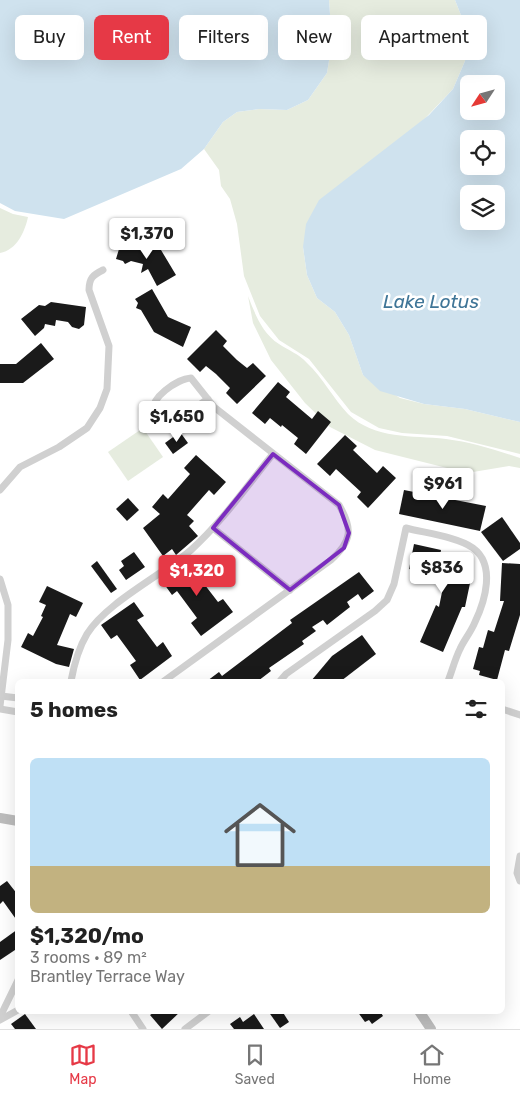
<!DOCTYPE html>
<meta charset="utf-8">
<style>
:root{--surface:#fff;--page:#f6f6f6;--text:#222;--muted:#767676;--line:#e0e0e0;--accent:#e63946}
body{margin:0;font-family:Rubik,sans-serif;background:var(--page);color:var(--text);height:100vh;display:flex;flex-direction:column;font-size:19px;white-space:nowrap}
*{box-sizing:border-box;margin:0}
p{font-size:16px;color:var(--muted)}
.icon{flex:none;width:28px;height:28px;fill:none;stroke:currentColor;stroke-width:2;stroke-linecap:round;stroke-linejoin:round}
.map{position:relative;flex:1;overflow:hidden}
.drawer{position:absolute;left:15px;top:679px;width:490px;height:335px;display:flex;flex-direction:column;background:var(--surface);border-radius:8px;box-shadow:0 5px 20px #0002}
.drawer>*{flex:none}
.hud{position:absolute;left:15px;top:15px;width:490px;height:45px;display:flex;gap:10px}
.needle{width:32px;rotate:234deg}
.buttons{position:absolute;left:460px;top:75px;display:grid;gap:10px}
.buttons a{display:grid;place-items:center;width:45px;height:45px;border-radius:8px;background:var(--surface);box-shadow:0 5px 20px #0002;font-size:25px}
.price{position:absolute;translate:-50% -42px;padding:0 11px;border-radius:5px;background:#fff;color:#222;font-size:16px;line-height:32px;filter:drop-shadow(0 1px 2px #0008)}
.price::after{content:'';position:absolute;left:50%;top:30px;width:15px;height:11px;margin-left:-8px;background:inherit;clip-path:polygon(0 0,100% 0,50% 100%)}
.price.active{background:var(--accent);color:#fff}
ul{padding:0;list-style:none}
li{display:grid;align-content:center;gap:10px;height:265px;padding:0 15px}
li span{display:grid;place-items:center;height:155px;border-radius:8px;color:#555}
li>.icon{margin-inline-start:auto}
span .icon{width:90px;height:90px;fill:#fffc;stroke-width:1}
li b{font-size:21px}
h2{display:flex;justify-content:space-between;align-items:center;height:60px;padding:0 15px;font-size:21px}
.tag{padding:0 18px;border-radius:8px;background:var(--surface);box-shadow:0 5px 20px #0002;font-size:18px;line-height:45px}
.tag.active{background:var(--accent);color:#fff}
.tab-bar{display:flex;justify-content:space-around;align-items:center;height:70px;border-top:1px solid var(--line);background:var(--surface);font-size:14px;color:var(--muted)}
.tab-bar a{display:grid;justify-items:center;gap:2px}
.tab-bar .active{color:var(--accent)}
.map>svg:first-child{display:block}
.green{fill:#e6ecdf}
.water{fill:#cfe2ee;fill-rule:evenodd}
.building{fill:#1a1a1a}
.lines{fill:none;stroke-linecap:round;stroke-linejoin:round}
.street{stroke:#d0d0d0;stroke-width:7}
.secondary{stroke:#bdbdbd;stroke-width:10}
.marked{fill:#7b2cbf;fill-opacity:0.2;stroke:#7b2cbf;stroke-width:4;stroke-linejoin:round}
.labels{text-anchor:middle;stroke-width:5;stroke-linejoin:round;paint-order:stroke}
.water-label{font-size:19px;font-style:italic;fill:#3f7597;stroke:#fff}
</style>
<div class="map">
<svg width="520" height="1029" viewBox="0 0 520 1029">
<rect width="100%" height="100%" fill="#fff"/>
<!-- green -->
<g class="green">
<path d="M329,0H455L468,33L465,61L453,89L303,247L307,275L317,298L335,312L349,335L363,375L400,398L424,404L465,409L520,422V454L447,436L402,433L379,428L351,412L309,359L279,340L260,316L244,276L237,224L230,199L221,186L219,170L204,149L223,122L237,112L259,109L287,110L308,100L327,73L332,42Z"/>
<path d="M0,208L13,214L28,217C25,231 17,250 0,253Z"/>
<path d="M248,296C255,314 262,333 279,344C288,350 299,354 307,363C323,378 333,398 348,414C375,440 412,435 446,439C471,442 496,450 520,458V468L509,466L467,473L375,450L330,427L305,403L271,360L253,323Z"/>
<path d="M143,428L163,457L128,481L108,452Z"/>
</g>
<!-- water -->
<g class="water">
<path d="M0,0H329L332,42L327,73L308,100L287,110L259,109L237,112L223,122L204,149L181,169L64,219L15,211L0,203Z"/>
<path d="M455,0H520V422L465,409L424,404L380,391L363,375L349,335L335,312L317,298L307,275L303,247L306,224L319,200L429,115L453,89L465,61L468,33ZM469,84H496V111H469ZM469,139H496V166H469ZM469,194H496V221H469Z"/>
</g>
<!-- building -->
<g class="building">
<path d="M122,239L161,250L176,275L157,286L148,269L141,273L143,264L131,261L125,264L123,261L116,259Z"/>
<path d="M152,289L168,317L191,327L183,347L154,332L141,310L136,308L138,303L135,299Z"/>
<path d="M51,302L86,307L84,325L79,329L72,327L68,322L56,320L55,326L45,324L44,328L35,336L21,319L39,305L45,306Z"/>
<path d="M216,330L227,341L223,346L237,360L247,368L253,363L266,376L237,404L226,393L230,388L216,374L206,366L200,372L187,359Z"/>
<path d="M41,343L54,359L23,383H0V364H16Z"/>
<path d="M278,382L290,392L286,397L312,419L318,411L331,422L306,454L294,444L298,438L282,425L281,427L270,418L265,424L252,413Z"/>
<path d="M180,432L188,443L173,454L165,443Z"/>
<path d="M345,435L357,446L353,450L377,473L383,466L396,478L368,508L357,497L361,492L336,469L330,476L317,464Z"/>
<path d="M196,455L226,482L214,495L209,490L187,515L194,521L189,526L198,536L176,555L172,549L163,556L143,528L160,514L152,507L163,494L168,499L190,474L184,468Z"/>
<path d="M404,490L486,506L480,531L399,514Z"/>
<path d="M128,498L139,510L127,521L116,509Z"/>
<path d="M502,517L520,543V549L503,561L481,532Z"/>
<path d="M414,544L441,550L439,562L473,569L465,607H462L443,652L420,642L436,605L439,607L445,577L409,569Z"/>
<path d="M134,552L145,567L126,580L119,570L124,566L121,561Z"/>
<path d="M193,557L204,572L198,576L218,602L223,599L233,612L201,636L191,623L197,618L177,591L172,595L162,581Z"/>
<path d="M97,561L117,589L111,593L91,566Z"/>
<path d="M502,563L520,564V615L509,651L505,650L497,680L479,675L480,671L473,669L479,647L483,648L488,630L494,632L504,601H500Z"/>
<path d="M359,572L374,591L362,600L358,594L347,602L350,607L327,625L323,620L312,627L316,631L302,641L304,644L269,668L271,671L258,681H207L219,672L222,676L292,623L290,620Z"/>
<path d="M47,586L83,603L76,617L70,614L57,645L74,649L69,667L56,664L21,647L28,633L33,636L43,617L41,616L46,605L39,602Z"/>
<path d="M134,602L144,616L137,620L157,647L163,642L172,656L140,680L130,665L136,661L128,650L117,635L111,639L101,625Z"/>
<path d="M362,635L376,654L341,681H311L332,656Z"/>
<path d="M7,881L18,895V922L3,901L0,904V886Z"/>
<path d="M18,929V948L0,960V942Z"/>
<path d="M156,1011H181L162,1029L150,1015Z"/>
<path d="M268,1011H282L289,1022L280,1028Z"/>
<path d="M357,1011H380L383,1016L372,1024L369,1020L365,1022Z"/>
<path d="M25,1014L36,1029H15L11,1024Z"/>
<path d="M254,1014L264,1029H234L230,1024L240,1017L243,1022Z"/>
</g>
<g class="lines">
<!-- street -->
<g class="street">
<path d="M0,490L20,467L59,447L87,428L100,408L107,389L109,346L89,290C89,278 93,275 103,270"/>
<path d="M213,528L290,590"/>
<path d="M0,579L8,605V640L0,706"/>
<path d="M71,681C74,665 78,649 87,634C107,602 161,576 191,550C222,522 247,486 273,454"/>
<path d="M164,681L331,560C352,541 353,529 339,505L214,407L191,378C177,379 149,398 153,414C167,431 194,408 208,399"/>
<path d="M280,681L286,674L375,611L387,600L394,584L406,528C425,533 458,537 473,548C496,565 485,601 475,622C471,632 464,640 460,649C455,659 452,671 448,681"/>
<path d="M1,696L18,698"/>
<path d="M0,709L18,712"/>
<path d="M502,709L520,715"/>
<path d="M520,856L517,873L520,881"/>
<path d="M131,1011L143,1029"/>
<path d="M0,1017L18,980"/>
<path d="M0,1020L18,1010"/>
<path d="M185,1029L209,1011"/>
</g>
<!-- secondary -->
<g class="secondary">
<path d="M0,818L18,821"/>
<path d="M419,1011L431,1029"/>
</g>
</g>
<!-- marked area -->
<path class="marked" d="M273,454L339,505L349,533L344,548L290,590L213,528Z"/>
<g class="labels">
<!-- water labels -->
<g class="water-label">
<text x="431" y="308">Lake Lotus</text>
</g>
</g>
</svg>
<div class="buttons">
<a><svg class="needle" viewBox="-14 -14 28 28"><path d="M0-13l5 13h-10z" fill="#e53935"/><path d="M0 13l5-13h-10z" fill="#767676"/></svg></a>
<a><svg class="icon" aria-label="locate" viewBox="0 0 24 24"><circle cx="12" cy="12" r="6"/><path d="M12 2v4M12 18v4M2 12h4M18 12h4"/></svg></a>
<a><svg class="icon" aria-label="layers" viewBox="0 0 24 24"><path d="M12 4l9 5-9 5-9-5zM3 14l9 5 9-5"/></svg></a>
</div>
<b class="price" style="left:147px;top:260px">$1,370</b>
<b class="price" style="left:177px;top:443px">$1,650</b>
<b class="price" style="left:443px;top:510px">$961</b>
<b class="price" style="left:442px;top:594px">$836</b>
<b class="price active" style="left:197px;top:597px">$1,320</b>
<div class="hud">
<a class="tag">Buy</a>
<a class="tag active">Rent</a>
<a class="tag">Filters</a>
<a class="tag">New</a>
<a class="tag">Apartment</a>
</div>
<section class="drawer">
<h2>5 homes<svg class="icon" aria-label="filters" viewBox="0 0 24 24"><path d="M4 7h16M4 17h16"/><circle cx="9" cy="7" r="2"/><circle cx="15" cy="17" r="2"/></svg></h2>
<ul>
<li><span style="background:linear-gradient(#bfe0f5 70%,#c2b280 0)"><svg class="icon" aria-label="home" viewBox="0 0 24 24"><path d="M3 11l9-7 9 7M6 9v11h12V9"/></svg></span><div><b>$1,320/mo</b><p>3 rooms · 89 m²</p><p>Brantley Terrace Way</p></div></li>
</ul>
</section>
</div>
<nav class="tab-bar">
<a class="active"><svg class="icon" aria-label="map" viewBox="0 0 24 24"><path d="M3 6l6-2 6 2 6-2v14l-6 2-6-2-6 2zM9 4v14M15 6v14"/></svg>Map</a>
<a><svg class="icon" aria-label="saved" viewBox="0 0 24 24"><path d="M7 4h10v16l-5-4-5 4z"/></svg>Saved</a>
<a><svg class="icon" aria-label="home" viewBox="0 0 24 24"><path d="M3 11l9-7 9 7M6 9v11h12V9"/></svg>Home</a>
</nav>
